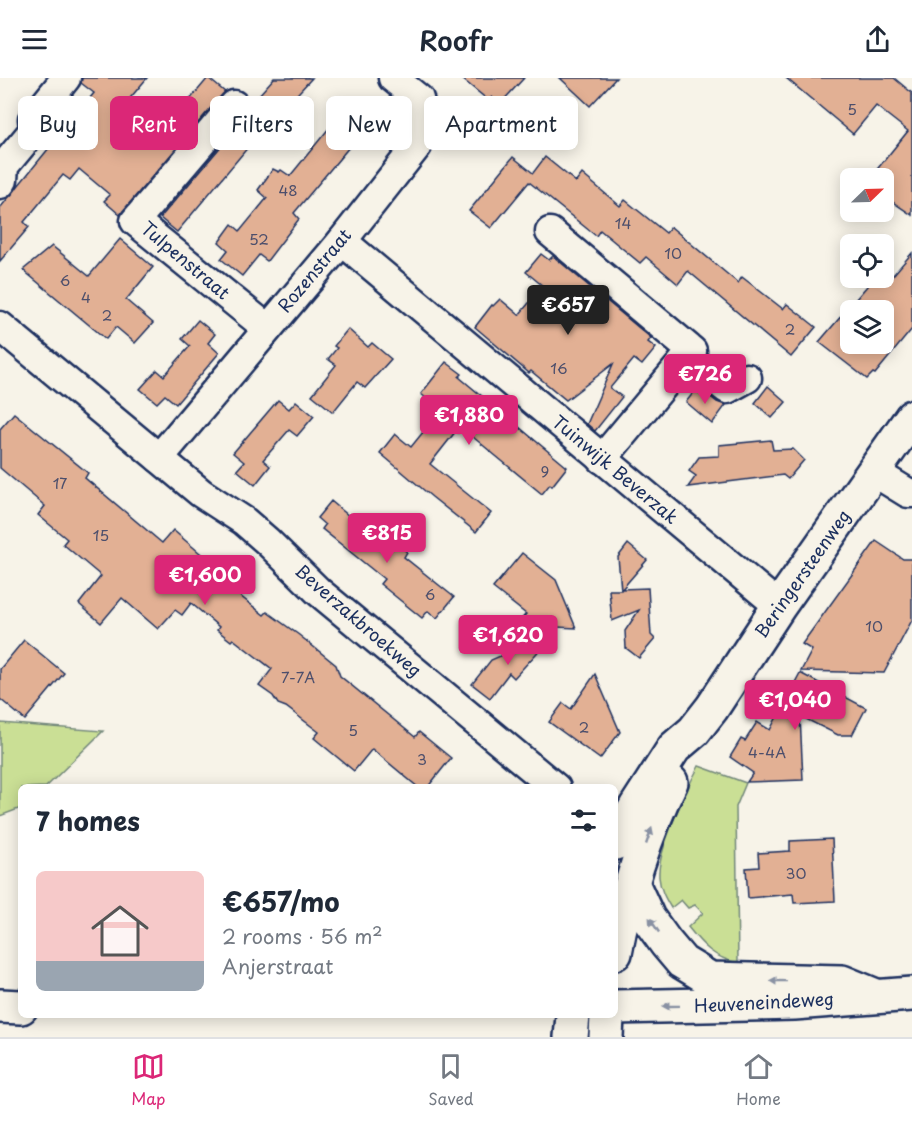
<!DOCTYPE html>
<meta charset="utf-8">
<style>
:root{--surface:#fff;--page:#f6f6f7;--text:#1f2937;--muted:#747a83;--line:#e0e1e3;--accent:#db2777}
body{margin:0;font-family:"Playpen Sans",sans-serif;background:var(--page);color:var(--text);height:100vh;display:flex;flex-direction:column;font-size:22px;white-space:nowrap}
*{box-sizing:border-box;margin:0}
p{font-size:20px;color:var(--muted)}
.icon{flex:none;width:33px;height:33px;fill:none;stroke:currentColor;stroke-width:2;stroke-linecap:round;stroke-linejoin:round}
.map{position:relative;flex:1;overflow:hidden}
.panel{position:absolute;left:18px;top:706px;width:600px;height:234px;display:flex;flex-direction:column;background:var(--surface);border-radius:9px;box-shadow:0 3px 15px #0003}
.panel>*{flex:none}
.banner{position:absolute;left:18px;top:18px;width:600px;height:54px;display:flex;gap:12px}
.needle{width:39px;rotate:67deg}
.fabs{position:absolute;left:840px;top:90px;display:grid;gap:12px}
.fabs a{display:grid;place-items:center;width:54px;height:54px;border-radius:9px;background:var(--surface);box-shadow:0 3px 15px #0003;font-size:30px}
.price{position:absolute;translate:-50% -51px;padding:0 14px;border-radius:6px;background:var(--accent);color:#fff;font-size:20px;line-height:39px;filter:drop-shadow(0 2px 3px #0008)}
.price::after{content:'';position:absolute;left:50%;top:36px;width:18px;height:14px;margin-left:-9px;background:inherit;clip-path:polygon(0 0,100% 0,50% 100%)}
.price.selected{background:#222;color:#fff}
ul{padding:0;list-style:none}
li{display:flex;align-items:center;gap:18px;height:150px;padding:0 18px}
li+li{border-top:2px solid var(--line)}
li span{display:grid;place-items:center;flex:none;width:168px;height:120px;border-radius:9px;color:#555}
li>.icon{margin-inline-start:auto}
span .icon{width:72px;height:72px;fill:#fffc;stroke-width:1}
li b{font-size:26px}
h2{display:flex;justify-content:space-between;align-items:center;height:72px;padding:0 18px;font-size:26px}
.pill{padding:0 21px;border-radius:9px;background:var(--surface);box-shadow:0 3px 15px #0003;font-size:21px;line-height:54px}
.pill.selected{background:var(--accent);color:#fff}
header{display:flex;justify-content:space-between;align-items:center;height:78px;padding:0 18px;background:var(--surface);font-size:27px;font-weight:600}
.menu{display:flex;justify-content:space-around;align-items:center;height:84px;border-top:2px solid var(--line);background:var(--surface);font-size:16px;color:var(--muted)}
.menu a{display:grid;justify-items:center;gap:3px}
.menu .selected{color:var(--accent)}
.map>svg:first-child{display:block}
.green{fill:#cadf95;stroke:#72877a;stroke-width:1.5}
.building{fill:#e2b094;stroke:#1b2f5e;stroke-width:1.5;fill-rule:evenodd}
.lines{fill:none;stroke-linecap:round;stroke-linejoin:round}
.street-casing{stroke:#1b2f5e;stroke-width:33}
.primary-casing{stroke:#1b2f5e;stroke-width:38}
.highway-casing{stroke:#1b2f5e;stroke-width:38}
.street{stroke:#f7f3e8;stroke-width:28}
.primary{stroke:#f7f3e8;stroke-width:33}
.highway{stroke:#f7f3e8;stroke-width:33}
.oneway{fill:#8991a3}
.labels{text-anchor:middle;stroke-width:4.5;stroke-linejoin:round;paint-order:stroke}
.number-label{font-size:15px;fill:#4d4f6c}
.street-label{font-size:18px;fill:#1b2f5e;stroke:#f7f3e8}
</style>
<header><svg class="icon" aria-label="menu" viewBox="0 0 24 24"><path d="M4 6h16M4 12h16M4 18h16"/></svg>Roofr<svg class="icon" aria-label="share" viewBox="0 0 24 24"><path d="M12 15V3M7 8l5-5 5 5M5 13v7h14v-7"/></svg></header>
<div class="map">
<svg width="912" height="959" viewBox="0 0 912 959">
<rect width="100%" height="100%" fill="#f7f3e8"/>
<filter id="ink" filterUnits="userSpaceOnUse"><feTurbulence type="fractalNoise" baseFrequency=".0167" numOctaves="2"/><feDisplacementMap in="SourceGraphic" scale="12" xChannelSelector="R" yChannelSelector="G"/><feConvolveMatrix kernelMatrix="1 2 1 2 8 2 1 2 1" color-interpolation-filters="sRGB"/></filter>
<g filter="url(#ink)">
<!-- green -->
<g class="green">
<path d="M0,645L103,653L46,709L21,710V730L0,738Z"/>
<path d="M699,688L746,705L736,729L738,885C714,880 703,868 688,849L703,835L695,827L688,830L681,822L671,830C665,820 660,811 659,799C657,773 686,712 699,688Z"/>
</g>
<!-- building -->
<g class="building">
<path d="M82,0H147L121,31L157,61L208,0L225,14L120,137L104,123L110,117L79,91L70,102L63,97L24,144L29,149L0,183V130L94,15L81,5Z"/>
<path d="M274,0H312L288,26L286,24L177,154L160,140L247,38L250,27Z"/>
<path d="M461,0H524L499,27L492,19L488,22Z"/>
<path d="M560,0H616L590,28Z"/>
<path d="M786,0H894L912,15V137L884,118V100H870L908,53L876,28L853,56Z"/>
<path d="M343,33L365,50L294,135L299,141L267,183L259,177L242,198L221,181L228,172L219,164L232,146L240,153L267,120L258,112L273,91L279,94L281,92L290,98Z"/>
<path d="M513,79L533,95L545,79L576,104L582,96L620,128L625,122L666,155L671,149L738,205L742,199L783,231L787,226L816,249L791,279L688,193L678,206L646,179L640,185L600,152L596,158L529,104L491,150L469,133Z"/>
<path d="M120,161L153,189L126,222L153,245L135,265L116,249L106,261L23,192L52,168L89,198Z"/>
<path d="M912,175V251L875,296L873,295L867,301L819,264L874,200L884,199L888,203ZM850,232H884V266H850Z"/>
<path d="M541,176L549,182L553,178L651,260L648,264L656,270L642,287L634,281L610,310L622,319L595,353L587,346L613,286L566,322L531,293L529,295L475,249L492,227L493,228L500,221L519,237L543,208L526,194Z"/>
<path d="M198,242L215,256L208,265L219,275L176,326L165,317L157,325L140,311L157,292L164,298L190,268L182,261Z"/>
<path d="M348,251L368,269L372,265L391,281L365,310L357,304L333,334L312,317L336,287L328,281L337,270L334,268Z"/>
<path d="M446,284L462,296L459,299L567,389L552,408L550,406L542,416L462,350L458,355L456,353L430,386L491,435L476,454L432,419L380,375L395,356L411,369L441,332L421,316Z"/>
<path d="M768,308L786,324L772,340L755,325Z"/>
<path d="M698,309L717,324L726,327L712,346L686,324Z"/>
<path d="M278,322L289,331L296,323L314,338L297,358L289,352L263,382L270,388L255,407L237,392L244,384L233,375Z"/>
<path d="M14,335L88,395L85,400L162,465L173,452L220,492L215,498L264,537L267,534L299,557L336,587L340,598L415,659L419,654L451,680L427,710H419L372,671L354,693L314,660L319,654L286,629L278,626L273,618L259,608L272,591L233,561L231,563L217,552L219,549L191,525L182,537L175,532L158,551L122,520L101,545L79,526L101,498L63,466L67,461L38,437L45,428L0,390V351Z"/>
<path d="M771,362L773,372L793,371L804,382L788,401L783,397L688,409L696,398L689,393L699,379L719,378V367Z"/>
<path d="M331,423L381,465L387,458L407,474L404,479L454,519L437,540L428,533L422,540L380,506L384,501L322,451L325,447L317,440Z"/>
<path d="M876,463L903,481H912V542L884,595L801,593L812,572L802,566Z"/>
<path d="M628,466L647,482L622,511L648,510L651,557L655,561L639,580L626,570L625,553L639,532L612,543L609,512H621L618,479Z"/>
<path d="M522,475L556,502L576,550L516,547L526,536L493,510Z"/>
<path d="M557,553L514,600L509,595L490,620L472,606L491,582Z"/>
<path d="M24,562L64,595L25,642L0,621V591Z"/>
<path d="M800,595L866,630L852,657H838L800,638L803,702L747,704L753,695L730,679L741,661L745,663L757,644L770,652Z"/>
<path d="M595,596L620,654L600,681L549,644L563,625L571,631Z"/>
<path d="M832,761L835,823L794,825L793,816L748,820L746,790L759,789L758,775L790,773V763Z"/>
</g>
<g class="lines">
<defs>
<g id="street">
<path d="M234,27L135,143L267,250"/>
<path d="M0,106L3,102L4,88L34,52L33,41L66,0"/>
<path d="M550,154L692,273L602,381"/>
<path d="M342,163L779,528"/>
<path d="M0,248L201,415L244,443L267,463L319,514L556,710"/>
<path d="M687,280L727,311L747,300"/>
<path d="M159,380L342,163L417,68L425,48L419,21L393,0"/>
<path d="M874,394L908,415H912"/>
</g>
<g id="primary">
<path d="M615,765L636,729L674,670L694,653L712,630L779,528L912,339"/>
<path d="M632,805L648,840L666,865L682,884L710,901L842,904L876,918"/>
<path d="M615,875C625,820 646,753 671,704"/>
<path d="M0,928L21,929"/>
<path d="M571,959L573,938"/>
<path d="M606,959L607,938"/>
</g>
<path id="highway" d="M615,929L794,925L912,916"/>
</defs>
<!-- street casing -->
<use href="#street" class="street-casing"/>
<!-- primary casing -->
<use href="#primary" class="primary-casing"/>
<!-- highway casing -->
<use href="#highway" class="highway-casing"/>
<!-- street -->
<use href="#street" class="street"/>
<!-- primary -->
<use href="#primary" class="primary"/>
<!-- highway -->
<use href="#highway" class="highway"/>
</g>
<!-- one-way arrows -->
<defs><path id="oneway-solid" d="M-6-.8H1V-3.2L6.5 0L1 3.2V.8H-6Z" transform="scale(1.5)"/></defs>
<g class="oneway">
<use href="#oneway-solid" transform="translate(649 758) rotate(-71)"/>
<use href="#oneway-solid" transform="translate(654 847) rotate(-124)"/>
<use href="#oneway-solid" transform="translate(778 903) rotate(-179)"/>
<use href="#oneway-solid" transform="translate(671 928) rotate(179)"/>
</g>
</g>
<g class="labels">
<!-- number labels -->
<g class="number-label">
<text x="852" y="37">5</text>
<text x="288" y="118">48</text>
<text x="623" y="151">14</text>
<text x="259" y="167">52</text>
<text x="673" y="181">10</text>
<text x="65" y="208">6</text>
<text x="86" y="225">4</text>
<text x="107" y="243">2</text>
<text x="790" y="257">2</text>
<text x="559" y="296">16</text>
<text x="545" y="399">9</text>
<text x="60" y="411">17</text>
<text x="101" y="463">15</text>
<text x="430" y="522">6</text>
<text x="874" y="554">10</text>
<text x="298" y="605">7-7A</text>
<text x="584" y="655">2</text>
<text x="353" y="658">5</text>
<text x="767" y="680">4-4A</text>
<text x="422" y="687">3</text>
<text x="796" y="801">30</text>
</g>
<!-- street labels -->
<g class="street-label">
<text transform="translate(185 183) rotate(40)" y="6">Tulpenstraat</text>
<text transform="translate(315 193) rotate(-50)" y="6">Rozenstraat</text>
<text transform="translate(615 392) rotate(40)" y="6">Tuinwijk Beverzak</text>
<text transform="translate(803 496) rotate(-55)" y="6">Beringersteenweg</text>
<text transform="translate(358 543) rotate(41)" y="6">Beverzakbroekweg</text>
<text transform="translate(764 925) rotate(-3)" y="6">Heuveneindeweg</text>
</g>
</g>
</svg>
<div class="fabs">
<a><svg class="needle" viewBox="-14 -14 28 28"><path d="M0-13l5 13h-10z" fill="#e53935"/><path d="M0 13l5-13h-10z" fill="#747a83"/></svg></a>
<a><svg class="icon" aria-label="locate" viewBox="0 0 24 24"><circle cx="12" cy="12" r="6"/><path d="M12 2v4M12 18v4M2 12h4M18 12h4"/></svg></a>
<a><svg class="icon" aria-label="layers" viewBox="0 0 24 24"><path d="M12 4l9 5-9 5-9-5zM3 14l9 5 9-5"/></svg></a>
</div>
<b class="price selected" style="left:568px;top:258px">€657</b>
<b class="price" style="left:705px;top:327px">€726</b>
<b class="price" style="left:469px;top:368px">€1,880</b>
<b class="price" style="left:387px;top:486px">€815</b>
<b class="price" style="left:205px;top:528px">€1,600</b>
<b class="price" style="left:508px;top:588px">€1,620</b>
<b class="price" style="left:795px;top:653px">€1,040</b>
<div class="banner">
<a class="pill">Buy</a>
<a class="pill selected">Rent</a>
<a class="pill">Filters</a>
<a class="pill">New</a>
<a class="pill">Apartment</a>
</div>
<section class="panel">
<h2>7 homes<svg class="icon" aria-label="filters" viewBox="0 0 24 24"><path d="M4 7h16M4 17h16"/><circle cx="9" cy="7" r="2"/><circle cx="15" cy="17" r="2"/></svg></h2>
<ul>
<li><span style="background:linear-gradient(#f6c9c9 75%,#9aa5b1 0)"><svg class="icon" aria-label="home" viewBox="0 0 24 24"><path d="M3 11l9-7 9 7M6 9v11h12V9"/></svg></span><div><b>€657/mo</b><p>2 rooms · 56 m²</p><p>Anjerstraat</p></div></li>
</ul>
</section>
</div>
<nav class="menu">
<a class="selected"><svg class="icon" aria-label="map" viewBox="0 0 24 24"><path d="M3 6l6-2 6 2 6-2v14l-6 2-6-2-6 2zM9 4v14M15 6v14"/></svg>Map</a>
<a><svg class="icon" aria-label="saved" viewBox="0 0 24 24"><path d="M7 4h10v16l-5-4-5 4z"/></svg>Saved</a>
<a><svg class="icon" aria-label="home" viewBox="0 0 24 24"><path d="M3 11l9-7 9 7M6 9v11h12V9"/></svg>Home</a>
</nav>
